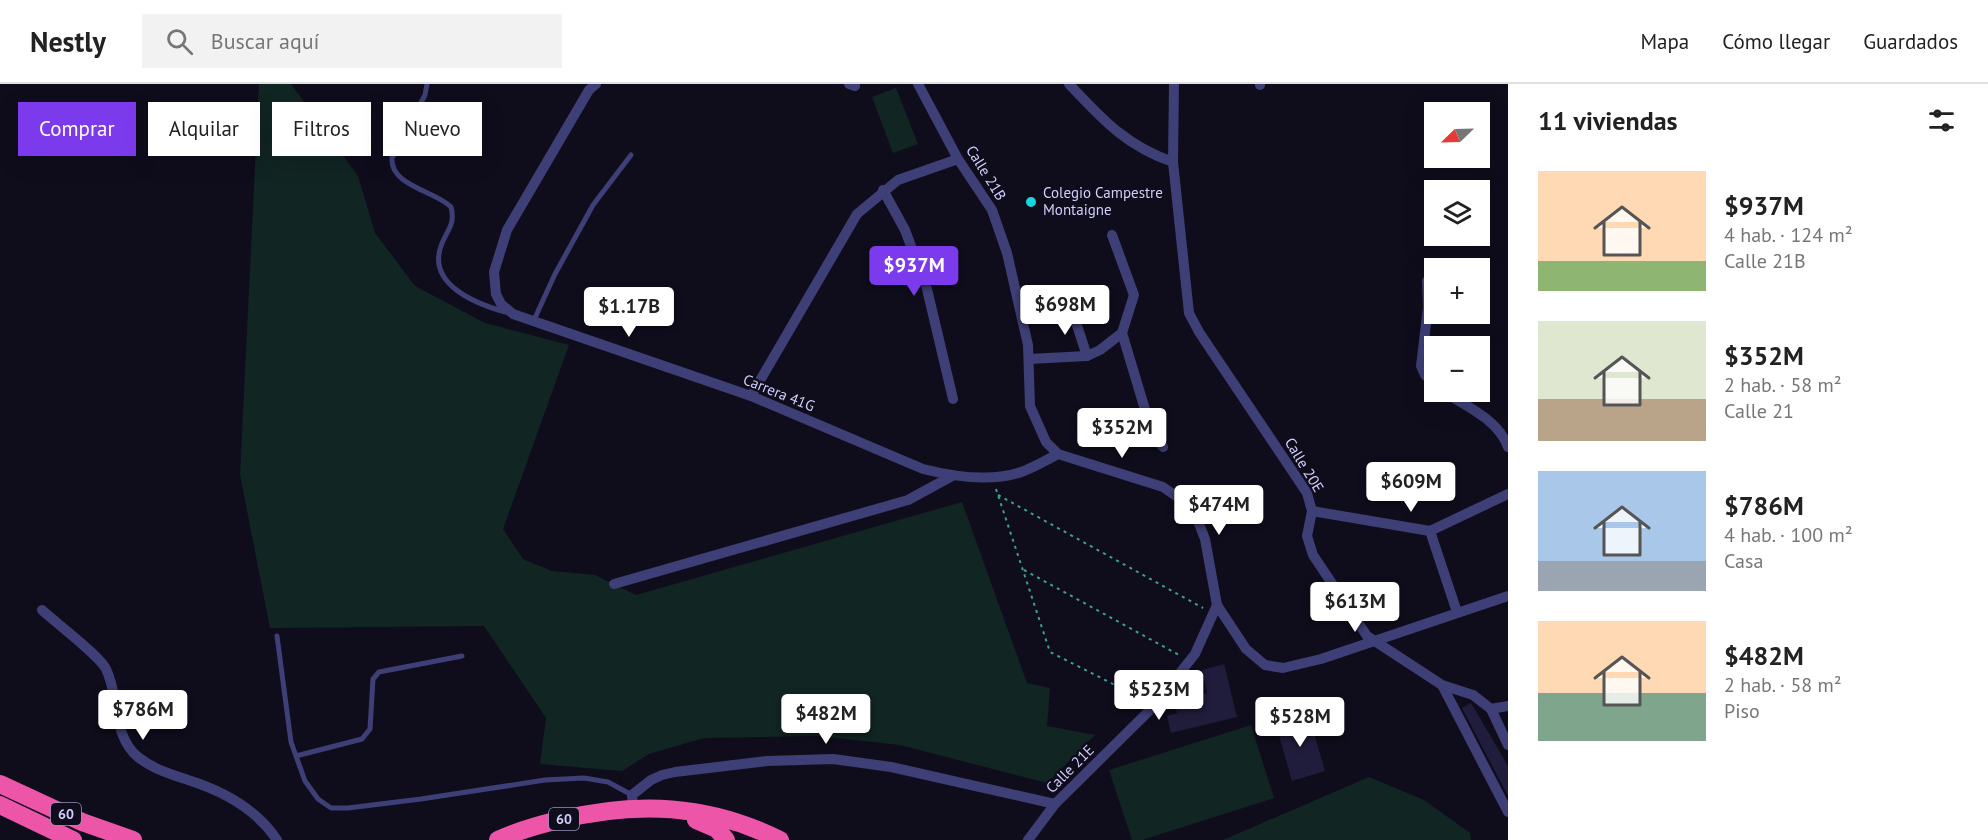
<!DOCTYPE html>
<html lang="es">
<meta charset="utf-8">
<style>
:root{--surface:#fff;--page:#f2f2f2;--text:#222;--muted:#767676;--line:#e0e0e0;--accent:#7c3aed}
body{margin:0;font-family:"PT Sans",sans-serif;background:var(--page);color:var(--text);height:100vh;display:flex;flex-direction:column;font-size:22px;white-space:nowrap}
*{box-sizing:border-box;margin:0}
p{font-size:20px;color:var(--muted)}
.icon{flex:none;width:33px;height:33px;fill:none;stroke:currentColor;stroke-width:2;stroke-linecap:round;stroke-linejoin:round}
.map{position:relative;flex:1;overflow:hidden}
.drawer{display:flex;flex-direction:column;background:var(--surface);width:480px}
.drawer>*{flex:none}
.guide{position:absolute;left:18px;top:18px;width:570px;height:54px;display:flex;gap:12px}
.needle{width:39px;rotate:247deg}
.controls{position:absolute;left:1424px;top:18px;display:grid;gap:12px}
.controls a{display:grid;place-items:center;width:66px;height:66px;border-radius:0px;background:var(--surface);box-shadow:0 6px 24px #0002;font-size:30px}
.price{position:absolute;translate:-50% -51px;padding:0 14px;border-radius:6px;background:#fff;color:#222;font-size:20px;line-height:39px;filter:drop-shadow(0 2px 3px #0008)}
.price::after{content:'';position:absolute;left:50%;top:36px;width:18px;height:14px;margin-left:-9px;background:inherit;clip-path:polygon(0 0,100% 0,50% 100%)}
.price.active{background:var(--accent);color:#fff}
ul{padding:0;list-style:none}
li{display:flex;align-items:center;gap:18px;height:150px;padding:0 30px}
li span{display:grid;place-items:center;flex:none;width:168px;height:120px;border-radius:0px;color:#555}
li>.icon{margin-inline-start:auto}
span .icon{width:72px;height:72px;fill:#fffc;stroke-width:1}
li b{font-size:26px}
h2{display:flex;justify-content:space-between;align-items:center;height:72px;padding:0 30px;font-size:26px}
.tag{padding:0 21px;border-radius:0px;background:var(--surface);box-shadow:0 6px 24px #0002;font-size:21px;line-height:54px}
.tag.active{background:var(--accent);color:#fff}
header{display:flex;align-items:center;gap:36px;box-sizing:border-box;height:84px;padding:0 30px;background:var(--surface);border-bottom:2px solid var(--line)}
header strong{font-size:28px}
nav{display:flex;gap:33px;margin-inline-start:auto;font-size:21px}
.search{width:420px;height:54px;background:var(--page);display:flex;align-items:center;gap:15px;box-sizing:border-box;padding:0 21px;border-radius:0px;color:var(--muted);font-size:22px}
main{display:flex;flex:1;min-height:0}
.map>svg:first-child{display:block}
.green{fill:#112523}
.building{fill:#201c3b}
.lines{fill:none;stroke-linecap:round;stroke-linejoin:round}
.path{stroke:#39a295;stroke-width:2;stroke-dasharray:3 4.5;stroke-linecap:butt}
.lane{stroke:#3d3f76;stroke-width:5}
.street{stroke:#3d3f76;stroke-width:10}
.highway{stroke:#ed55a8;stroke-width:18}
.poi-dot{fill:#17d6dc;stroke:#0f0d1c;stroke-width:2}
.labels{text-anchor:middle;stroke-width:4.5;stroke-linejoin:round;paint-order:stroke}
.shield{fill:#0f0d1c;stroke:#9694b7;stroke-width:1.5}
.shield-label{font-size:14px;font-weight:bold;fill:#d0cefa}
.street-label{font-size:15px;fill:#d0cefa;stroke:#0f0d1c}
.poi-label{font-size:15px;fill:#d0cefa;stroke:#0f0d1c;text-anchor:start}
</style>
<header>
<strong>Nestly</strong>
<div class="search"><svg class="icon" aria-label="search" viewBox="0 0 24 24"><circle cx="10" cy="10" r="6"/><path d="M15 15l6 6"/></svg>Buscar aquí</div>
<nav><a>Mapa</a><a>Cómo llegar</a><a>Guardados</a></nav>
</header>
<main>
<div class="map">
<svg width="1508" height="756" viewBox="0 0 1508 756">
<rect width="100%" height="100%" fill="#0f0d1c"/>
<!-- green -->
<g class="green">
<path d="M259,0H291L358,92L375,149L415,202L485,239L569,261L503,445L523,475L552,487L595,491L636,511L962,418L1027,599L1050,604L1047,642L1095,651L1047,699L900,661L819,652L704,654L649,670L622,687L540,680L546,634L484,542L270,544L240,391Z"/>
<path d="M896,4L918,60L893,69L872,13Z"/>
<path d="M1251,641L1274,714L1142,756H1132L1109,686Z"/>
<path d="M1369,693L1424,716L1470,749L1471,756H1223Z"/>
</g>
<!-- building -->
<g class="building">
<path d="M1224,580L1237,633L1171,649L1167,632L1177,629L1174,617L1207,609L1202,586Z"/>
<path d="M1471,619L1508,682V712L1462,624Z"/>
<path d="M1309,632L1325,687L1292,697L1276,641Z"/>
</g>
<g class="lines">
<!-- path -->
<g class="path">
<path d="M996,405L1050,568L1115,601L1141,618"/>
<path d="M998,411L1203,524"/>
<path d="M1024,486L1179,571"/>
</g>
<!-- lane -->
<g class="lane">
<path d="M427,0L425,11L392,74C390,102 436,107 451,123C456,141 446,147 441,162C427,201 477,220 505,228"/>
<path d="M534,236L555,190L593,121L631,71"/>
<path d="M277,552L291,658L305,697L318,715L331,724H348L421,715L545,696L584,694L608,698L632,711"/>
<path d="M296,672L362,655L370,645L373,595L379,588L462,572"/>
</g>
<!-- street -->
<g class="street">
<path d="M596,0L589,6L507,146L494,188L496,210L501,220L513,230L751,312L923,385C955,393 993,399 1024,387C1036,382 1047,376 1058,370"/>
<path d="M849,0L855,2"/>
<path d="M918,0L958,75L992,126L1007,169L1028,261L1030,322L1046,358L1058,370L1163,403L1186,419L1196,432L1205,455L1217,521L1246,565L1265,581L1283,584L1321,575L1508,512"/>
<path d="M1069,0C1102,35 1126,62 1173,78"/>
<path d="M1174,0L1173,78L1189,229L1199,248L1307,409L1312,427L1307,452L1313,471L1367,552L1442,601L1508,728"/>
<path d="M1260,0V1"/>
<path d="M883,106L905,146L927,205L953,315"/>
<path d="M1427,197L1428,223L1421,282L1425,291L1434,299"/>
<path d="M1071,223L1087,272"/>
<path d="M1122,249L1153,352L1163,363"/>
<path d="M1029,275L1087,272L1100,266L1122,249L1134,211L1112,151"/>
<path d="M1444,308C1467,322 1499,337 1508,363"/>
<path d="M751,312L857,130L898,96L958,75"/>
<path d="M1312,427L1430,447L1508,410"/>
<path d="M1430,447L1457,528"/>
<path d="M614,500L908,416L952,392"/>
<path d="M42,526C55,538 100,572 106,585C120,613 112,652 138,673C153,685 170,690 188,696C223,707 256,724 277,756"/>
<path d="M1442,601L1473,611L1491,625L1508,622"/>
<path d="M1491,625L1508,661"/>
<path d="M633,723L632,711L651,696L662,691L675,688L767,677L833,675L891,683L1055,720"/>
<path d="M1028,756L1055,720L1151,625L1195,570L1217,521"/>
</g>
<!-- highway -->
<g class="highway">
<path d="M0,700L82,738L133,756"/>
<path d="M0,721L73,756"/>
<path d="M696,736L717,745L726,756"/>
<path d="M498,756C517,747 538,741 559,736C637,717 708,720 780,756"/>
</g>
</g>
<!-- markers -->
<circle class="poi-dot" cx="1031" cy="118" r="6"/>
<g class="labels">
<!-- shield labels -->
<g class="shield">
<rect x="51" y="719" width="30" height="22" rx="4.5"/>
<rect x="549" y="724" width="30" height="22" rx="4.5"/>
</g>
<g class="shield-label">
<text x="66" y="735">60</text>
<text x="564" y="740">60</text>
</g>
<!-- street labels -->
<g class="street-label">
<text transform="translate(986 89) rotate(58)" y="5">Calle 21B</text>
<text transform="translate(779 309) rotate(22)" y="5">Carrera 41G</text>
<text transform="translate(1304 381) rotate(59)" y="5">Calle 20E</text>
<text transform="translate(1070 685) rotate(-45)" y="5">Calle 21E</text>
</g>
<!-- poi labels -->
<g class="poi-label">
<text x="1043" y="114">Colegio Campestre<tspan x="1043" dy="17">Montaigne</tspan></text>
</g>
</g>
</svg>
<div class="controls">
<a><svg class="needle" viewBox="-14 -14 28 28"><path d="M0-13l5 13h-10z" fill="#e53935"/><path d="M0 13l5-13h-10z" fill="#767676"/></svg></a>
<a><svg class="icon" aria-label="layers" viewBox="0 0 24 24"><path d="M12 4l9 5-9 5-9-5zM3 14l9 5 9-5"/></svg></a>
<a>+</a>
<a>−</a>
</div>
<b class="price active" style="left:914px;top:213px">$937M</b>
<b class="price" style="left:1065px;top:252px">$698M</b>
<b class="price" style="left:629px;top:254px">$1.17B</b>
<b class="price" style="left:1122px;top:375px">$352M</b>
<b class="price" style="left:1411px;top:429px">$609M</b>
<b class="price" style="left:1219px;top:452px">$474M</b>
<b class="price" style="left:1355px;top:549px">$613M</b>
<b class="price" style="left:1159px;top:637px">$523M</b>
<b class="price" style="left:143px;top:657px">$786M</b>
<b class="price" style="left:826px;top:661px">$482M</b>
<b class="price" style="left:1300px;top:664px">$528M</b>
<div class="guide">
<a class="tag active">Comprar</a>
<a class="tag">Alquilar</a>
<a class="tag">Filtros</a>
<a class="tag">Nuevo</a>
</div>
</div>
<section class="drawer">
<h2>11 viviendas<svg class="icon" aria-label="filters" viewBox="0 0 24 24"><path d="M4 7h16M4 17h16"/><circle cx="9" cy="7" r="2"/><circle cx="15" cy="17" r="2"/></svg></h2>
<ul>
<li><span style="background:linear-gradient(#ffd9b3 75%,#8fb573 0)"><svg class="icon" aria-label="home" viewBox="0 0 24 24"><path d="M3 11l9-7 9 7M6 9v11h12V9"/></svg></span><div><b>$937M</b><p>4 hab. · 124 m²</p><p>Calle 21B</p></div></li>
<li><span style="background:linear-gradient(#dfe7d0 65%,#b9a48a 0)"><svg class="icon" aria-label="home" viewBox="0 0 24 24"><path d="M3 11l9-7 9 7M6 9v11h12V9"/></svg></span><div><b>$352M</b><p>2 hab. · 58 m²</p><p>Calle 21</p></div></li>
<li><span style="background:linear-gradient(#a9c7e8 75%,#9aa5b1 0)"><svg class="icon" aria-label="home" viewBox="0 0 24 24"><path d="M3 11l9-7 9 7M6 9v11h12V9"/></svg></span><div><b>$786M</b><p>4 hab. · 100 m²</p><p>Casa</p></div></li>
<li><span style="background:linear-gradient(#ffd9b3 60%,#7fa58c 0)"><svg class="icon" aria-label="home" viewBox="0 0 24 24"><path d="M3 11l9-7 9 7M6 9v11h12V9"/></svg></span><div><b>$482M</b><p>2 hab. · 58 m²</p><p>Piso</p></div></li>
</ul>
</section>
</main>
